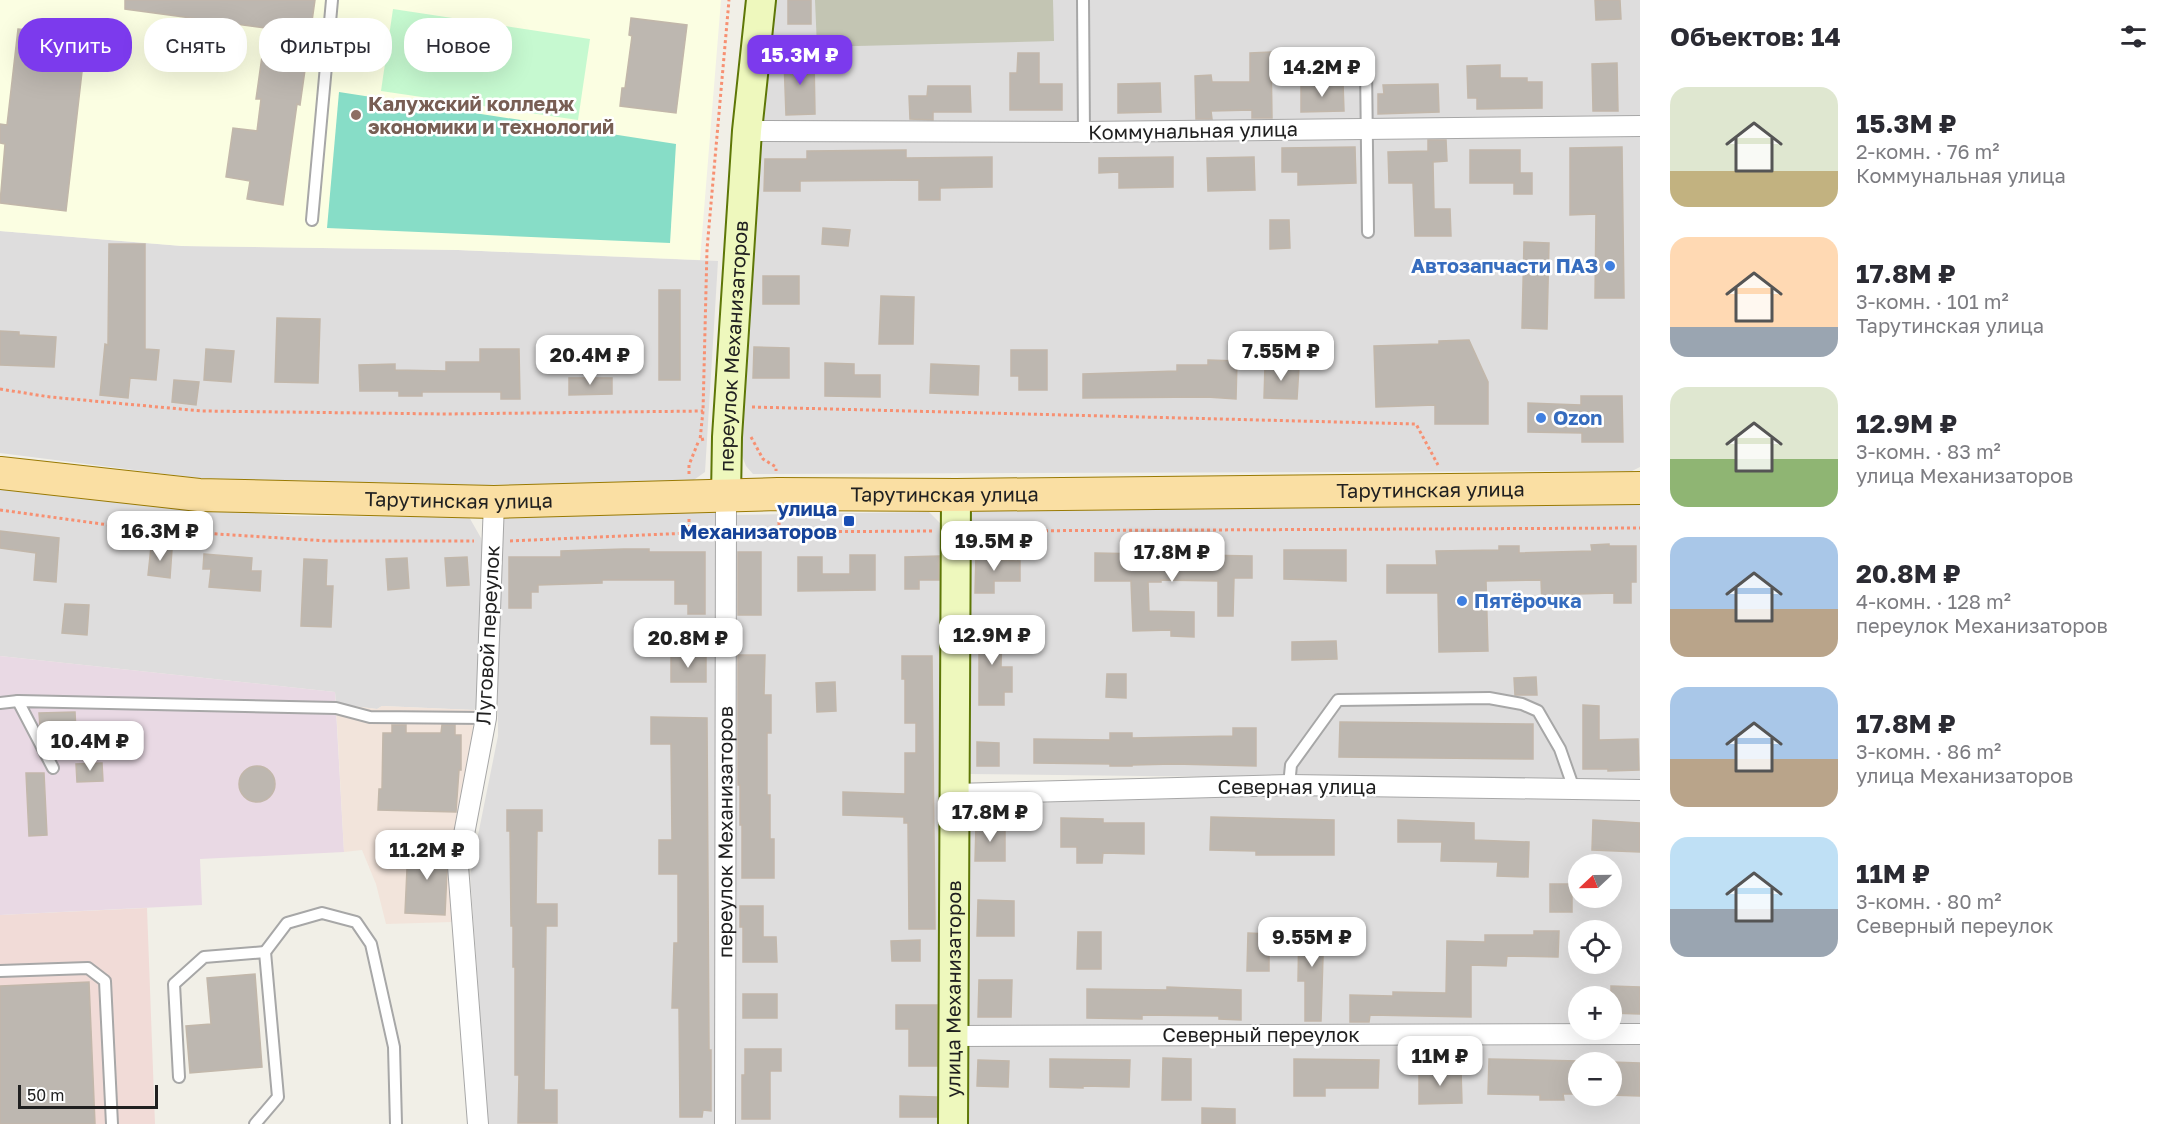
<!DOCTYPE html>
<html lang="ru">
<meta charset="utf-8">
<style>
:root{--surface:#fff;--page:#f7f7f7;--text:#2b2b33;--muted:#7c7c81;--accent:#7c3aed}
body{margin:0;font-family:"Golos Text",sans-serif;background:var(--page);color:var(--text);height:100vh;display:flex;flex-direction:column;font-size:22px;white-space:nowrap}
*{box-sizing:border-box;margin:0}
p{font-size:20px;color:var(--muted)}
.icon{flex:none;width:33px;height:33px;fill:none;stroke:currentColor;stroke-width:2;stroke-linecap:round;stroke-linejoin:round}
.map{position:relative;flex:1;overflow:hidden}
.panel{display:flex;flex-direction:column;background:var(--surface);width:540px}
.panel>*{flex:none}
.banner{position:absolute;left:18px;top:18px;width:570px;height:54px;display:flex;gap:12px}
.needle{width:39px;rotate:248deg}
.controls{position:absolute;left:1568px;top:854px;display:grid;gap:12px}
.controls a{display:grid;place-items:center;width:54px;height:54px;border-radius:50%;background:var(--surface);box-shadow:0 6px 24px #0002;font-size:30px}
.scale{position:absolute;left:18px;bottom:15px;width:140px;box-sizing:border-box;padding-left:6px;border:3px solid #202020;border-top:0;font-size:16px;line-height:21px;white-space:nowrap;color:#202020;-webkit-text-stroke:4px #fff;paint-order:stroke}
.price{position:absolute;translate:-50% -51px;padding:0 14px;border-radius:12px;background:#fff;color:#222;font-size:20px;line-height:39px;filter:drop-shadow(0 2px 3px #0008)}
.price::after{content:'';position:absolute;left:50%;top:36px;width:18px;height:14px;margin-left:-9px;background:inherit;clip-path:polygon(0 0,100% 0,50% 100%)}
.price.active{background:var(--accent);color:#fff}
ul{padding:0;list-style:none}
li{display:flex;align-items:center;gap:18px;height:150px;padding:0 30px}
li span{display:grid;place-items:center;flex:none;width:168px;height:120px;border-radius:18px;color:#555}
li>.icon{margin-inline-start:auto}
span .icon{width:72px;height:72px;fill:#fffc;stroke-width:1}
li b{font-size:26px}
h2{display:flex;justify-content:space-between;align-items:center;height:72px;padding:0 30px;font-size:26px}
.tag{padding:0 21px;border-radius:24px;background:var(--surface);box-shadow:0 6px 24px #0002;font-size:21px;line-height:54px}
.tag.active{background:var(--accent);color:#fff}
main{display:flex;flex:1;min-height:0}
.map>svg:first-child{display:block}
.residential{fill:#dedddd;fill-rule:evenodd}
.commercial{fill:#f1dbd7}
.industrial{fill:#e9d9e4}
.education{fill:#fbfee2}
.military{fill:#f2e4db}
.construction{fill:#c3c5b3}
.park{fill:#c6f9d0}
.pitch{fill:#87ddc7}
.building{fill:#bdb7b0;stroke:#c2b7aa;stroke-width:1.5}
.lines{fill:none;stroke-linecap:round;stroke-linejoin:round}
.lane-casing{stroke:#a7a7a7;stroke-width:14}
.street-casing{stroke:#a7a7a7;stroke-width:22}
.secondary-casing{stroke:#5e7707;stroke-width:32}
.primary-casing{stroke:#997a04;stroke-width:34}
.path{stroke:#f79072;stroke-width:3;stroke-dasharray:3 3;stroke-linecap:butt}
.lane{stroke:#fff;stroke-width:10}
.street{stroke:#fff;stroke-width:20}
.secondary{stroke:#eef8bd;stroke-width:28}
.primary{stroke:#fadfa3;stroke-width:32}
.education-dot{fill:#8d6e63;stroke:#fff;stroke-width:2}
.shop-dot{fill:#3f7fe0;stroke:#fff;stroke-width:2}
.transit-dot{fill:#1a4fb4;stroke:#fff;stroke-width:2}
.labels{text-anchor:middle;stroke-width:5;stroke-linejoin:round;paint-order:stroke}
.education-label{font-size:20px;font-weight:bold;fill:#785e54;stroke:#fff;text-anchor:start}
.street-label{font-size:20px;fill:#202020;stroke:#fff}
.shop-label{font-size:20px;font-weight:bold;fill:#366cbe;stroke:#fff;text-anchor:start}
.transit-label{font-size:20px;font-weight:bold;fill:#164399;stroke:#fff;text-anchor:end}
</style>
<main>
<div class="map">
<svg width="1640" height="1124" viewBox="0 0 1640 1124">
<rect width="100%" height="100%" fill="#f1efe7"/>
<!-- residential -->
<g class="residential">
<path d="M772,0H1640V120L763,124L760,118Z"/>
<path d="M1640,133V467L1632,471L753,474L746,466L741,453L756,148L760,139Z"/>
<path d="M0,231L182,246L458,250L718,261L705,472L691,482L483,485L197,478L0,453Z"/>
<path d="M0,485L134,504L294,516L469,517L481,538L483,554L479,703L474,710L382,706L377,709L336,704L335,692L0,656Z"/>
<path d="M1640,501V782L970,774L964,766L965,519L979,507Z"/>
<path d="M706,509L719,515L720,1124H488L470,875L498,736L497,561L502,518Z"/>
<path d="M929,512L946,529L945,1124H733L732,515Z"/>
<path d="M972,788L1640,798V1024H1611V996H1578V1024L972,1026L962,1019L963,796ZM1578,864H1611V897H1578ZM1578,930H1611V963H1578Z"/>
<path d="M1640,1043V1124H963L964,1051L975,1044ZM1578,1062H1611V1095H1578Z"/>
</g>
<!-- commercial -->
<path class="commercial" d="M147,908L155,1124H0V915Z"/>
<!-- industrial -->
<path class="industrial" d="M0,656L335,692L344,852L200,859L202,905L0,915Z"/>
<!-- education -->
<path class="education" d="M0,0H721L700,260L458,250L182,246L0,231Z"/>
<!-- military -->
<path class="military" d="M336,704L377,709L382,706L474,710L469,782L454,847L452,922L386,924L376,884L362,850L344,852Z"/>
<!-- construction -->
<path class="construction" d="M815,0H1053L1054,41L817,47Z"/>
<!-- park -->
<path class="park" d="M393,9L590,39L578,120L381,91Z"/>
<!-- pitch -->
<path class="pitch" d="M339,92L676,144L670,243L327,228Z"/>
<!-- building -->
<g class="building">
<path d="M125,0H315L300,105L297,104L283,205L247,199L250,181L226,177L233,128L257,131L261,99H256L266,28L125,9Z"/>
<rect x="788" y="0" width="23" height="24"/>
<path d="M1595,0H1620L1621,19L1596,20Z"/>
<path d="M631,18L687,25L676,113L620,106L622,88H625L632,36L629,35Z"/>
<path d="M18,29L86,37L66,211L0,203L5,144L0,143V124L7,125Z"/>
<path d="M1271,52L1272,118H1252V110L1211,111L1212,119H1196L1195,76L1211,75L1212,82H1250V53Z"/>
<path d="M1018,53H1039V84H1062V110H1010V73H1017Z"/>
<path d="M814,58L815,114L786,115L784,59Z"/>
<path d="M1617,63L1618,111H1593L1592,64Z"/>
<path d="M1500,65V78H1527V82H1542V108L1477,109V98H1468L1467,66Z"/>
<path d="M1160,83L1161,112L1118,113V84Z"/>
<path d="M1343,83L1344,111L1301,112V84Z"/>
<path d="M1438,84L1439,112L1378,114V94H1384L1383,85Z"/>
<path d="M928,86H970L971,112H933V120L910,119L909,96H927Z"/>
<path d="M1428,140H1446L1447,161L1433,162L1434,209H1450L1451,236H1415L1413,183H1389L1388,152L1428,151Z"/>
<path d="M1355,147L1356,183L1298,185V172H1282V148Z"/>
<path d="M1622,147L1624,298H1595L1596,214L1570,215V148Z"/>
<path d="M906,150V158L992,157V187L940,188V200H919V180L800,181V191H764L765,159H807V151Z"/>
<path d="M1470,150H1520V173H1532V194H1514V183H1470Z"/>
<path d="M1173,157V187L1119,188V172L1099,173V158Z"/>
<path d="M1254,157L1255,190L1208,191L1207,158Z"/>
<path d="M1270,220H1289L1290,248L1270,249Z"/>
<path d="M823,228L850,230L848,246L822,244Z"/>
<path d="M1524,242L1549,243L1547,329L1522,328Z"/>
<path d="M109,244H145V349L159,350L156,380L130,378L128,398L100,395L105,344L108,345Z"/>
<rect x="763" y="276" width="36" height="28"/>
<rect x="659" y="290" width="21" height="90"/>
<path d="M881,296L914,297L913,344H879Z"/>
<path d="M277,318L320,319L318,383L275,382Z"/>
<path d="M0,331L19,332V335L56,337L54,367L0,365Z"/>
<path d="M1469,340L1488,382V424H1435V405L1376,407L1374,346L1439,344V341Z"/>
<path d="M754,347L789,348V378H753Z"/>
<path d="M206,349L234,351L231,382L204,380Z"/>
<path d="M480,349H519L520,399H501V392H422V396H399V391H360L359,365L395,364V370L446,371V362H480Z"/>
<path d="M1011,350H1047V390H1019V376H1011Z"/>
<path d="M1208,360L1237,361L1236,399L1207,397L1083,398V374L1177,371V365H1208Z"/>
<path d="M825,363L854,364V375H880V397L825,396Z"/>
<path d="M931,364L979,366L978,395L930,393Z"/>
<path d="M1265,366L1299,367L1297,399L1264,398Z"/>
<path d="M569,378H612V394L569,395Z"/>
<path d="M174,380L199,382L196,405L172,402Z"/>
<path d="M1581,396H1622L1623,442H1582V433L1528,432V403L1581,405Z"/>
<path d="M0,531L59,538L56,582L34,580L36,553L0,548Z"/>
<path d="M1609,544V546H1636V582H1631V603H1614V593L1577,594V604L1542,605L1541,580L1486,581L1488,651L1439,652L1438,593H1387V565H1437L1436,551L1499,550V546H1519V553L1592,551L1591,545Z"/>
<path d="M151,547L172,549L170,578L148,575Z"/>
<path d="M624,549H649V552H705V614H688V604H675V580H602V583L538,585V592H531V608H509V557H561V551Z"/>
<path d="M1284,550H1346V581L1284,579Z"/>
<rect x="738" y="552" width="23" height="63"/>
<path d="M976,553L995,554L994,560L1020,561V581H994V593H975Z"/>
<path d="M1095,553L1252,556V578H1234L1233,616H1218V581L1161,580V582H1148L1149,611L1194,612V637L1171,636V630L1133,631L1131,581H1095Z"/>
<path d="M204,554L252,558L251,571H261L260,591L209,587L211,569H203Z"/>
<path d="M850,555H875V590L798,591V557H822V574H850Z"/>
<path d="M939,556V580H919V589H905V557Z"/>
<path d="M467,557L469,585L447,586L445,558Z"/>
<path d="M407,558L409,588L388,590L386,559Z"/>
<path d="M304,559L327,560L326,586H333L331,627L301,626Z"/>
<path d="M65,604L89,605L87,635L62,633Z"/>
<path d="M979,621L1002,622L1001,667H1012V692H1004V705H979Z"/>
<path d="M1336,641L1337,659L1292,660V642Z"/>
<path d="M738,655H765L764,695H771V733H767V795H770V839H774V878H742V825H740V785H738Z"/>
<rect x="671" y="656" width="35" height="26"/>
<path d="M902,656H932L935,929H909L908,823H904V817L843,815V792L905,794V753H916V723H905V679H902Z"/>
<path d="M1107,674H1126V698L1106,697Z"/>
<path d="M1536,677L1537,695H1515L1514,678Z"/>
<path d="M835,682L836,711L817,712L816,683Z"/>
<path d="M1583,705L1599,706V740L1638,739L1639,770L1608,771V769H1583Z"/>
<path d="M75,712L76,732L43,733L40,726L39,713Z"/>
<path d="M651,717L707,718L709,1050H711V1111L703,1110L702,1117H680L679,1008H672L674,943H678V874H659V840H672L671,744H651Z"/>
<path d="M1340,722L1533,724V759L1339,757Z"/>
<path d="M392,725H406V733H441L442,725H455V735H461V770H459L456,812L378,810L379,789H382L383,733H392Z"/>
<path d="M1233,728H1256V766L1174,764L1132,765V766H1110V764L1034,763V739L1110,740V733H1132V738L1233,736Z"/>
<path d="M977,742L999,743V766H977Z"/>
<path d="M102,763L103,781L77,782L76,764Z"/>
<circle cx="257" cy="784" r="18"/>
<path d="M26,773H44L47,835L29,836Z"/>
<path d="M507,810H542V831H537L536,904H557V926H546L544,1090H557V1123H518L519,1075H515V967H513V926H511L510,831H507Z"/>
<path d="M1211,817L1334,820V855H1256V851L1210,850Z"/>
<path d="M1061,818L1103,819V823H1144V854L1103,853L1102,863H1077V847H1061Z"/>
<path d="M1398,820L1474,823V840L1529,842L1528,877L1497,876L1498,862L1441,861L1442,842H1398Z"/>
<path d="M1593,820L1640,823V852L1592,850Z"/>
<path d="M976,825L1005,826V861H975Z"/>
<path d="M408,847L448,849L445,915L405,913Z"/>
<rect x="1550" y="884" width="22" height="28"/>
<path d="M978,900L1014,901V936H977Z"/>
<path d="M740,906H763V937H776L777,962H743V927H740Z"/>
<path d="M1299,924H1324L1321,1021H1305V981H1298Z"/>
<path d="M1534,931H1559L1558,957L1507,956L1506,966L1471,965V1017L1370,1015L1369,1022H1350V995L1393,996V992L1446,993L1447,941L1485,942V935H1534Z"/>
<path d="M1078,932H1101V969H1077Z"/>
<path d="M1248,933L1269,934V971H1247Z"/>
<path d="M920,940V961H892L891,941Z"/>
<path d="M255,974L262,1067L190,1073L186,1026L211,1024L207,978Z"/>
<path d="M979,980H1012L1011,1017H978Z"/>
<path d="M89,982L95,1124H0V986Z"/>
<path d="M1611,986L1640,987V1014L1611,1013Z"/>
<path d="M1167,987L1241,990V1020L1219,1019V1016L1142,1015V1019L1087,1018V989L1167,990Z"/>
<rect x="743" y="994" width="34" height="24"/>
<path d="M896,1005H937V1066H909V1029H896Z"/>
<path d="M745,1049H781V1071H770V1119H742V1075H745Z"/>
<path d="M1163,1058L1191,1059V1100H1162Z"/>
<path d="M1050,1059L1130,1060L1129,1087L1083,1086V1088L1050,1087Z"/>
<path d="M1294,1059L1379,1060L1378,1088H1325V1096H1294Z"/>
<path d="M1489,1059L1578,1061V1094H1563L1564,1100H1540V1095L1488,1094Z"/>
<path d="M978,1060L1009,1061L1008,1087L977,1086Z"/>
<path d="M1611,1062L1640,1063V1096L1611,1095Z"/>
<path d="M1419,1070H1461L1462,1103L1419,1104Z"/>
<path d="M900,1096L937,1097V1117H900Z"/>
<path d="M1202,1108L1235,1109V1124H1202Z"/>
</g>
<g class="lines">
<defs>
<g id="lane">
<path d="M1083,0L1084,132"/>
<path d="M1366,66L1368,232"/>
<path d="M312,220L332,0"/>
<path d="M0,703L18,701"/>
<path d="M53,768L18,701L336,708L370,717L486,718"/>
<path d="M1289,785L1291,765L1338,700L1489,698L1522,704L1538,711L1560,749L1574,789"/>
<path d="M265,952L287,923L322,913L356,922L371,944L394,1047L396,1124"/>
<path d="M0,971L88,968L105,981L112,1124"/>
<path d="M179,1077L174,984L204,957L265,952L278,1097L255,1124"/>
</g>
<g id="street">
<path d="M747,131L1084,132L1640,126"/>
<path d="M955,794L1289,785L1640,790"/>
<path d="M954,1036L1640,1034"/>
<path d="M478,1124L458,866L486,718L494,502"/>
<path id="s1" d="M725,1124L726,496"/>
</g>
<g id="secondary">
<path id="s2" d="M726,496L727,437L747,131L761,0"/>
<path id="s3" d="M953,1124L956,495"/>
</g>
<g id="primary">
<path id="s4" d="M0,473L199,495L494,502L778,494L956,495L1640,488"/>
</g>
</defs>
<!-- lane casing -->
<use href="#lane" class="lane-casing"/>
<!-- street casing -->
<use href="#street" class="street-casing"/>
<!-- secondary casing -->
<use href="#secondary" class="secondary-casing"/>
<!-- primary casing -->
<use href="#primary" class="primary-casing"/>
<!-- path -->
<g class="path">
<path d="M0,389L50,397L202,411L446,414L703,411"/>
<path d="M752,407L1416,424L1438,465"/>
<path d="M751,437L763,459L776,467V471"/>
<path d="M704,439L700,440L703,411L707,249L729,0"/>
<path d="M689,474V465L699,440"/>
<path d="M0,510L138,529L328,541H474"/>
<path d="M689,519V533H708"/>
<path d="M979,531L1640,528"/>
<path d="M779,532L934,531"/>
<path d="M744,533L779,532V519"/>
<path d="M510,541L689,533"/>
</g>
<!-- lane -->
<use href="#lane" class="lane"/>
<!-- street -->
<use href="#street" class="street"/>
<!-- secondary -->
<use href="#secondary" class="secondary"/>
<!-- primary -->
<use href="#primary" class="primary"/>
</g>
<!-- markers -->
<circle class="education-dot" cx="356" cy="115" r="6"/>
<g class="shop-dot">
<circle cx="1610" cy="266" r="6"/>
<circle cx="1541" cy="418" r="6"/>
<circle cx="1462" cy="601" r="6"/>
</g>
<rect class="transit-dot" x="843" y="515" width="12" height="12" rx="3"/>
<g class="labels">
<!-- education labels -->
<g class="education-label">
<text x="368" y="111">Калужский колледж<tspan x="368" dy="23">экономики и технологий</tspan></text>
</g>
<!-- street labels -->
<g class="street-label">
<text transform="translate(1193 131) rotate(-1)" y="7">Коммунальная улица</text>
<text dy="7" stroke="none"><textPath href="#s2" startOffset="150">переулок Механизаторов</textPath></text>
<text dy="7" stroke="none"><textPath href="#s4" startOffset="1432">Тарутинская улица</textPath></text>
<text dy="7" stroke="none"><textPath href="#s4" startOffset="946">Тарутинская улица</textPath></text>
<text dy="7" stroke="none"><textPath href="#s4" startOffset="460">Тарутинская улица</textPath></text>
<text transform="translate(488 635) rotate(-87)" y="7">Луговой переулок</text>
<text x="1297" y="794">Северная улица</text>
<text dy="7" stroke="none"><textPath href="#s1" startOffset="292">переулок Механизаторов</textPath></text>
<text dy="7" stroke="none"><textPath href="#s3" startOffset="135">улица Механизаторов</textPath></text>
<text x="1261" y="1042">Северный переулок</text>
</g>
<!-- shop labels -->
<g class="shop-label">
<text x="1598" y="273" text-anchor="end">Автозапчасти ПАЗ</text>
<text x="1553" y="425">Ozon</text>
<text x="1474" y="608">Пятёрочка</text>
</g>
<!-- transit labels -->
<g class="transit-label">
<text x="837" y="516">улица<tspan x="837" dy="23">Механизаторов</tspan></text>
</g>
</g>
</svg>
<div class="controls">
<a><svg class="needle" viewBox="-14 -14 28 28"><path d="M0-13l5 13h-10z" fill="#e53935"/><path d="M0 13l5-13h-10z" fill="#7c7c81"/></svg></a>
<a><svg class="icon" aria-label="locate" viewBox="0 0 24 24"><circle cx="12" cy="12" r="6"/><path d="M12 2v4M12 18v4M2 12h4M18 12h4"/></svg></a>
<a>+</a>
<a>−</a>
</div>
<div class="scale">50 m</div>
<b class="price active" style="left:800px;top:86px">15.3M ₽</b>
<b class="price" style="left:1322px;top:98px">14.2M ₽</b>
<b class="price" style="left:1281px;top:382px">7.55M ₽</b>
<b class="price" style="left:590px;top:386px">20.4M ₽</b>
<b class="price" style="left:160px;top:562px">16.3M ₽</b>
<b class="price" style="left:994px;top:572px">19.5M ₽</b>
<b class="price" style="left:1172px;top:583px">17.8M ₽</b>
<b class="price" style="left:992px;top:666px">12.9M ₽</b>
<b class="price" style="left:688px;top:669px">20.8M ₽</b>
<b class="price" style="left:90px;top:772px">10.4M ₽</b>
<b class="price" style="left:990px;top:843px">17.8M ₽</b>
<b class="price" style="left:427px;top:881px">11.2M ₽</b>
<b class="price" style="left:1312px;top:968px">9.55M ₽</b>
<b class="price" style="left:1440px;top:1087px">11M ₽</b>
<div class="banner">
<a class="tag active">Купить</a>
<a class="tag">Снять</a>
<a class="tag">Фильтры</a>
<a class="tag">Новое</a>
</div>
</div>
<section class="panel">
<h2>Объектов: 14<svg class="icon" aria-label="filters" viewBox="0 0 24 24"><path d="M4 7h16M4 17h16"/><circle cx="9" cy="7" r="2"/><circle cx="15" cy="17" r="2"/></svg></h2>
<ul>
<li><span style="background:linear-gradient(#dfe7d0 70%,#c2b280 0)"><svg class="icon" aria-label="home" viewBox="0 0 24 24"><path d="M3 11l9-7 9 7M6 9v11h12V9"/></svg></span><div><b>15.3M ₽</b><p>2-комн. · 76 m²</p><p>Коммунальная улица</p></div></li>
<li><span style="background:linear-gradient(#ffd9b3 75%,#9aa5b1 0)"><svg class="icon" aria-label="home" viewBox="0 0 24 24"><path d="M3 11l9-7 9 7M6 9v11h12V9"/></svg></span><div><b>17.8M ₽</b><p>3-комн. · 101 m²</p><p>Тарутинская улица</p></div></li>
<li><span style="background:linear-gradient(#dfe7d0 60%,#8fb573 0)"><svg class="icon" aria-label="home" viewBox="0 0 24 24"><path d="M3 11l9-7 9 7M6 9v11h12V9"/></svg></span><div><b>12.9M ₽</b><p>3-комн. · 83 m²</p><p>улица Механизаторов</p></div></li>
<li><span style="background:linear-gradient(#a9c7e8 60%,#b9a48a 0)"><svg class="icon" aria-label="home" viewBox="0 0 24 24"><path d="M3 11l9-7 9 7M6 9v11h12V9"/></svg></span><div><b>20.8M ₽</b><p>4-комн. · 128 m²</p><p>переулок Механизаторов</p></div></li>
<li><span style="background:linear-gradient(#a9c7e8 60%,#b9a48a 0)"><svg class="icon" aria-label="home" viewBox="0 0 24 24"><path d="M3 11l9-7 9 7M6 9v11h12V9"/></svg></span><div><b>17.8M ₽</b><p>3-комн. · 86 m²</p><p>улица Механизаторов</p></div></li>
<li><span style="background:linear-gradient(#bfe0f5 60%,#9aa5b1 0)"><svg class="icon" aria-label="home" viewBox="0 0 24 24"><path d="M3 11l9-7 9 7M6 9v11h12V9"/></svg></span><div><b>11M ₽</b><p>3-комн. · 80 m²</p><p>Северный переулок</p></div></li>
</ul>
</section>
</main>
